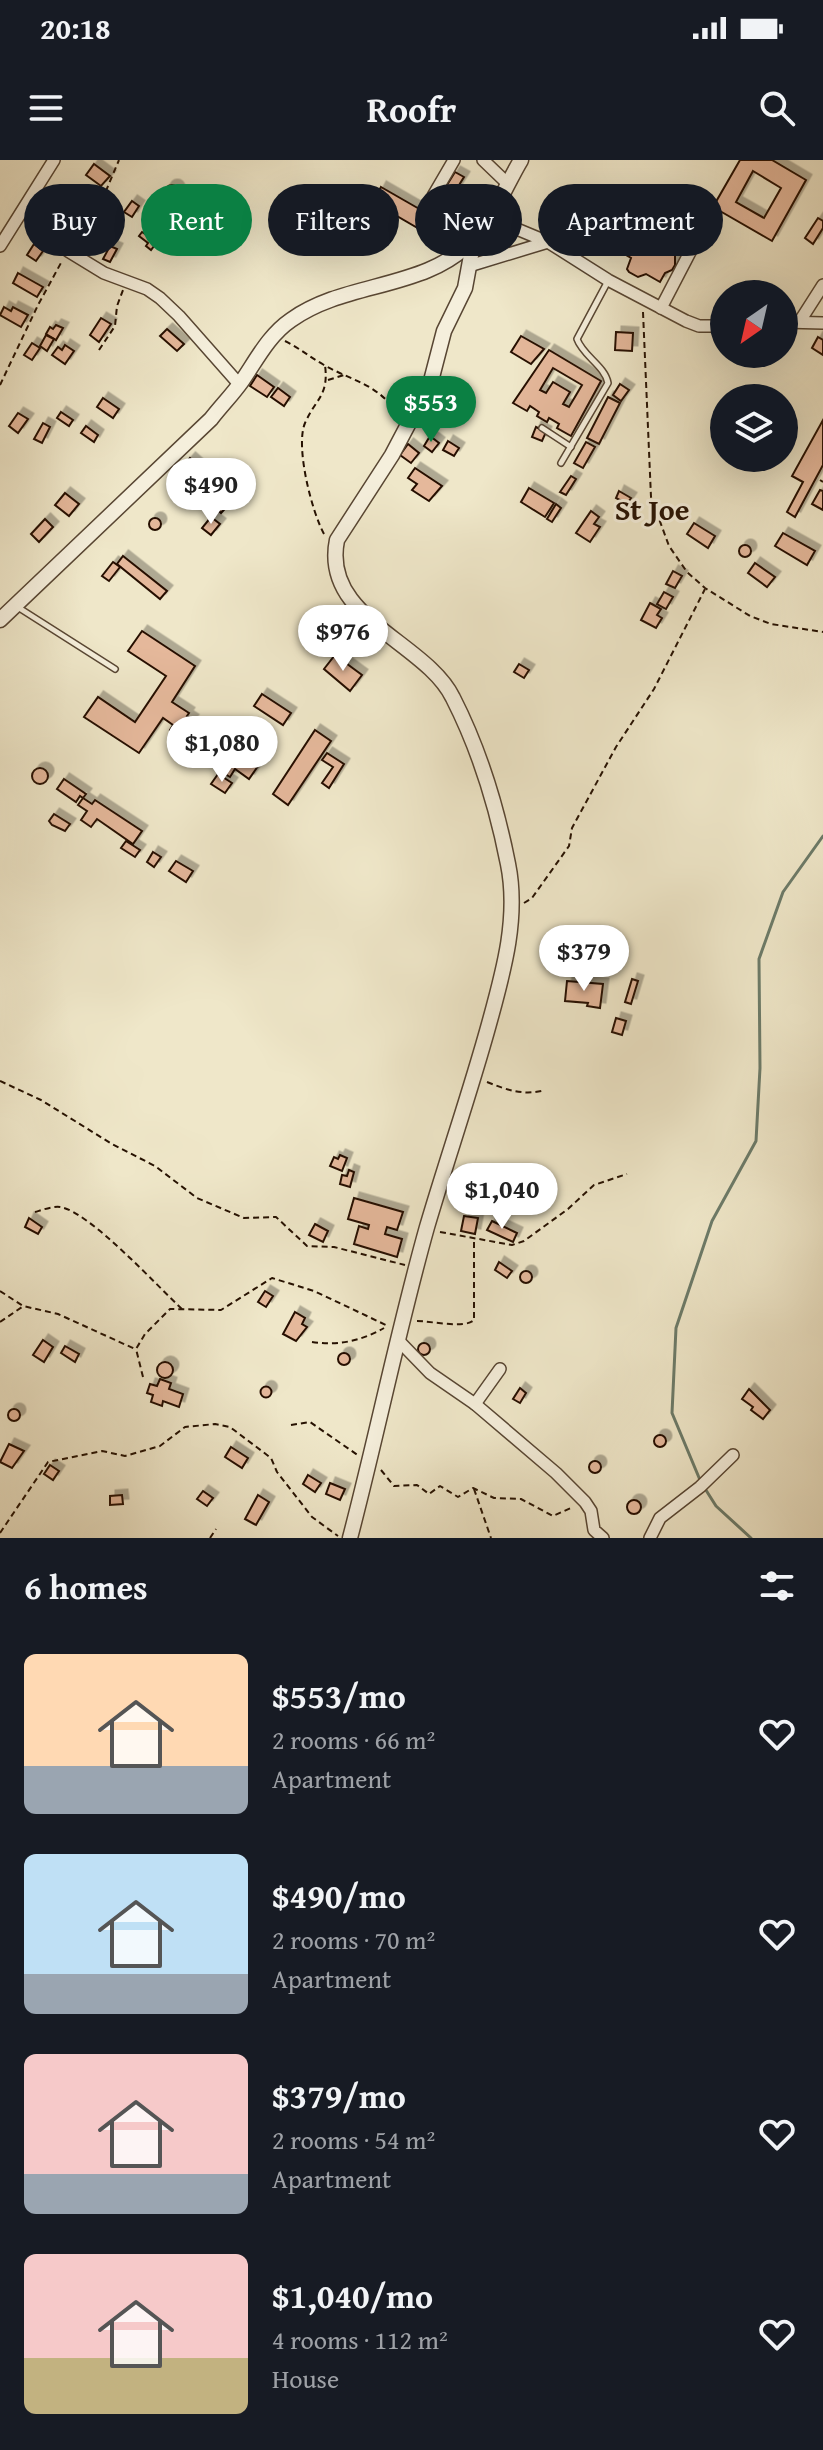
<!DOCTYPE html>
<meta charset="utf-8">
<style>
:root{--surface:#171b24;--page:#242831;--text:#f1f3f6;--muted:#9ea1a6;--accent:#0b8043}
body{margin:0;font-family:"Gentium Book Plus",serif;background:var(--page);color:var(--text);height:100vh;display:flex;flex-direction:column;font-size:30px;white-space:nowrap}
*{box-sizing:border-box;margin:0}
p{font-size:26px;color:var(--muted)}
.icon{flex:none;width:44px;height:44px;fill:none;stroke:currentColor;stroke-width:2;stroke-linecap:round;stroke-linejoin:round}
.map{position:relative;height:1378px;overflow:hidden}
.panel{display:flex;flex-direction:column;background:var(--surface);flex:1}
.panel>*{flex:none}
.guide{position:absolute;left:24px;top:24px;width:776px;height:72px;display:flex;gap:16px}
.needle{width:52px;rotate:214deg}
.buttons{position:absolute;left:710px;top:120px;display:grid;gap:16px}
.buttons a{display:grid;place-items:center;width:88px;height:88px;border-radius:50%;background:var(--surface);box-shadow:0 8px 32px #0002;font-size:40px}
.price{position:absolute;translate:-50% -68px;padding:0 18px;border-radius:28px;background:#fff;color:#222;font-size:26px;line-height:52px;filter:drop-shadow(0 2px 4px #0008)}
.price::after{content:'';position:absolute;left:50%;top:48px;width:24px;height:18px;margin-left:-12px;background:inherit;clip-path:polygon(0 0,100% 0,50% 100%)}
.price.active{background:var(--accent);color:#fff}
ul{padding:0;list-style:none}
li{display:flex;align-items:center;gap:24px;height:200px;padding:0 24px}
li span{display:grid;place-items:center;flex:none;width:224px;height:160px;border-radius:12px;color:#555}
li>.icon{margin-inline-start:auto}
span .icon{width:96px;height:96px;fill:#fffc;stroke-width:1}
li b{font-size:34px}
h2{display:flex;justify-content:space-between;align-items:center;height:96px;padding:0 24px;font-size:34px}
.pill{padding:0 28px;border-radius:36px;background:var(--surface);box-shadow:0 8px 32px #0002;font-size:28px;line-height:72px}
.pill.active{background:var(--accent);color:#fff}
.status{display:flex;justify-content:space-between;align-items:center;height:56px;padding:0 40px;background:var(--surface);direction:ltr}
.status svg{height:22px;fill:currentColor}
header{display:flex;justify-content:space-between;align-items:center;height:104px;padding:0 24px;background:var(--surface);font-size:36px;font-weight:700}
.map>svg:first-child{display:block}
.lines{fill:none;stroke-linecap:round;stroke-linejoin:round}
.stream{stroke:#6c7b69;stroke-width:3}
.building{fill:#e5b89b;stroke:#261101;stroke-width:2;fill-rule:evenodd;filter:url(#shadow)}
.service-casing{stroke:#584633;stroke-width:8}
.minor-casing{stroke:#584633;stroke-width:14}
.tertiary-casing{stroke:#584633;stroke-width:17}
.path{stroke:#261101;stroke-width:2;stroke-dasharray:6 4;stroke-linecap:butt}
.service{stroke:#f5efdc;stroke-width:5}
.minor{stroke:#f5efdc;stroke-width:11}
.tertiary{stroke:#f5efdc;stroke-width:14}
.labels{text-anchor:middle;stroke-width:6;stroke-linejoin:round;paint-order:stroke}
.quarter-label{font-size:30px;font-weight:bold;fill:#261101;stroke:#f5efdc}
</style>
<div class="status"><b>20:18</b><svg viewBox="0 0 49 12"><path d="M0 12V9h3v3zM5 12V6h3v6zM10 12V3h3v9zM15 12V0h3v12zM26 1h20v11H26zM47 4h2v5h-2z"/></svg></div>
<header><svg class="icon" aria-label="menu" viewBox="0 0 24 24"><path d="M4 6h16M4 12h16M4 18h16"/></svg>Roofr<svg class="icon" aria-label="search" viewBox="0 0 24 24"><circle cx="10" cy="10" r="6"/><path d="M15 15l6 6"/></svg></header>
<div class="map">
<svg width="823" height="1378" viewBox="0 0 823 1378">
<defs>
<filter id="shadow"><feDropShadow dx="5.5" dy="-5.5" stdDeviation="0" flood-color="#0004"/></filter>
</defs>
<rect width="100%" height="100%" fill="#efe7c9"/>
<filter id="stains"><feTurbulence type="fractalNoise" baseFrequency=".0025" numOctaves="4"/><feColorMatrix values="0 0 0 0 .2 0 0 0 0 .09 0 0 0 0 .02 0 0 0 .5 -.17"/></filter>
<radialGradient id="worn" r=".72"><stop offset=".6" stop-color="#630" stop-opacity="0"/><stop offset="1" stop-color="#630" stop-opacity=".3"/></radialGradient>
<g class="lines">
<!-- stream -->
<g class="stream">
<path d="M700,1320L672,1253L676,1168L712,1061L756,981L760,908L759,799L783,732L823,676"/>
<path d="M704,1327L716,1346L751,1378"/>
</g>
</g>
<!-- building -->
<g class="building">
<path d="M740,0H772L806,20L772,81L713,47ZM753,11L781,28L764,58L736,42Z"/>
<path d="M94,4L110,16L101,26L86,15Z"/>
<path d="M455,12L464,17L451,38L442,33Z"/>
<circle cx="172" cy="32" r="7"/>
<path d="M381,27L442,62L433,77L373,42Z"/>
<path d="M132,41L139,46L132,57L124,52Z"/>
<path d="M595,45L645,74L653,65L665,71L667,78L681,86L675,96V105L672,110L665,113L660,122L646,114L638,117L629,112L627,109L631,98L582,69L584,65L580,63L590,46L593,49Z"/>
<path d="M818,58L823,61V68L813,84L805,78Z"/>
<path d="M142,72L157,82L151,90L146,86L148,83L139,76Z"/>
<path d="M34,84L43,91L36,101L27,95Z"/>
<path d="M110,86L117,89L110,102L103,99Z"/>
<path d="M18,113L43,127L37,137L13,123Z"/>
<path d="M4,147L11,151L13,147L28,155L21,167L0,155Z"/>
<path d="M101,158L111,164L99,182L90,175Z"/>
<path d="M56,165L63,168L56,180L46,174L50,167L53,169Z"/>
<path d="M167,169L184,184L177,191L160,176Z"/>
<path d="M616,172L633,173L632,191L615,190Z"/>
<path d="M46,175L54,179L47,191L40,186Z"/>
<path d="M521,176L544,189L531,204L511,192Z"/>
<path d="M818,177L823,180V195L812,188Z"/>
<path d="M32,183L40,188L32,200L24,195Z"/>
<path d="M65,185L74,191L65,204L52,195L58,187L62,190Z"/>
<path d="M549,190L601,221L571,276L557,268L559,264L549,258L547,262L537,256L539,252L530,246L527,251L513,243ZM553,208L582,225L569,247L563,244L570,232L553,222L546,233L540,230Z"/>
<path d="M257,215L274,227L267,237L250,226Z"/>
<path d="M620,224L629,230L621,241L613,235Z"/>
<path d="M278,228L290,237L284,246L271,237Z"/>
<path d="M608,237L620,243L599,284L587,278Z"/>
<path d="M103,238L119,249L113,258L97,247Z"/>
<path d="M61,252L73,260L69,266L57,258Z"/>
<path d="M18,253L28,259L18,273L9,266Z"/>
<path d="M823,260V305L795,357L787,352L803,322L792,316Z"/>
<path d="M43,263L50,267L42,283L34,279Z"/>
<path d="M86,266L98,275L94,282L81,273Z"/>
<path d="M536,267L546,272L542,281L532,277Z"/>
<path d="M430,276L439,283L432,292L424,286Z"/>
<path d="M448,281L459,288L454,296L443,290Z"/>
<path d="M586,282L595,287L583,308L574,303Z"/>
<path d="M408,284L419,293L411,303L400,295Z"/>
<path d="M190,298L209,315L212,311L222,319L219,323L235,338L221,353L177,314Z"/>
<path d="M415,308L442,326L429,341L412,330L417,324L408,318Z"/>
<path d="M571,316L576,319L566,335L560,332Z"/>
<path d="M529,328L554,343L545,357L521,342Z"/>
<path d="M820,330L823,331V350L812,344Z"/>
<path d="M619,331L631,338L627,344L616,338Z"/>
<path d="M65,333L79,344L69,356L55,345Z"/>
<path d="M556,344L561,348L552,362L547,359Z"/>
<path d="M591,351L599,357L594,364L600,367L590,382L576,373Z"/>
<path d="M211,357L220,364L211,375L202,368Z"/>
<circle cx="155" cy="364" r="6"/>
<path d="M45,359L53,367L39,382L31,374Z"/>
<path d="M694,363L715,376L708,388L687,374Z"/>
<path d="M783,373L815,391L807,405L775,386Z"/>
<circle cx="745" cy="391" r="6"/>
<path d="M123,396L167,431L160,439L117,404Z"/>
<path d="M113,402L120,407L109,421L102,416Z"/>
<path d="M755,403L775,417L767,427L748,413Z"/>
<path d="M673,411L682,416L675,428L666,424Z"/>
<path d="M664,432L673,437L666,449L657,444Z"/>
<path d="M650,443L661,449L657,455L662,458L656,468L641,460Z"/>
<path d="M142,471L195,506L172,542L189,553L187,556L193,560L178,576L170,570L173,565L163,558L139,593L84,557L98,537L135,562L166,516L128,491Z"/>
<path d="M335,495L362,515L350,531L324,509Z"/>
<path d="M519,504L529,510L524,518L514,512Z"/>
<path d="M262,534L291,553L283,565L254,546Z"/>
<path d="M315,570L331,581L288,645L273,634Z"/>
<path d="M224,584L258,606L249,619L235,609L230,617L225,614L230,606L215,596Z"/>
<path d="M327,593L344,604L329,628L322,623L333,607L322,600Z"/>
<circle cx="40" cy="616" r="8"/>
<path d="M218,614L232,623L225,633L211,624Z"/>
<path d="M64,619L86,634L83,638L80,636L76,642L57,629Z"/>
<path d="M83,638L92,644L95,640L142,671L133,684L97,659L91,667L81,660L87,651L78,645Z"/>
<path d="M54,654L70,664L65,671L52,665L49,661Z"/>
<path d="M126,681L140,690L135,697L121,688Z"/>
<path d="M153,692L161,697L154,707L147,702Z"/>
<path d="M176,701L193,711L186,722L169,711Z"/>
<path d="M632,819L638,821L631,844L625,842Z"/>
<path d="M567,821L603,824L600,848L587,846L588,843L565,841Z"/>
<path d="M616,858L626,861L622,875L612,872Z"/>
<path d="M340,995L347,998L342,1011L330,1006L334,997L338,999Z"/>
<path d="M349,1010L354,1012L350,1027L340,1024L342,1015L347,1016Z"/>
<path d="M354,1038L403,1052L397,1070L387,1067L385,1074L402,1079L397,1097L354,1084L359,1066L368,1069L369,1065L348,1059Z"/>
<path d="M474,1041L497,1046L495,1052L473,1047Z"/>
<path d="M464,1056L478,1058L475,1074L461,1071Z"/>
<path d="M29,1058L42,1067L38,1074L25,1067Z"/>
<path d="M492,1061L517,1073L513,1082L487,1070Z"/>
<path d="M315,1064L328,1071L323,1082L309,1075Z"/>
<path d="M499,1102L512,1111L507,1118L495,1110Z"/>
<circle cx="526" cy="1117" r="6"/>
<path d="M265,1131L273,1136L266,1147L258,1142Z"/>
<path d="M295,1152L305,1158L302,1164L307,1167L296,1181L283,1174Z"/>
<path d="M43,1180L53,1187L44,1202L33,1195Z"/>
<circle cx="424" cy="1189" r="6"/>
<path d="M65,1186L79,1194L75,1202L61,1193Z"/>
<circle cx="344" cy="1199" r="6"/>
<circle cx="165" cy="1210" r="8"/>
<path d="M160,1219L171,1223L169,1229L183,1234L179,1247L163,1241L162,1246L151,1242L153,1235L147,1233L150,1224L157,1226Z"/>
<circle cx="266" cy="1232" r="5.5"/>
<path d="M520,1228L526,1233L520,1243L513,1239Z"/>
<path d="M749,1229L770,1250L763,1259L751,1250L753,1247L742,1239Z"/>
<circle cx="14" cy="1255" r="6"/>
<circle cx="660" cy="1281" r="6"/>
<path d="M9,1284L24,1291L12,1308L0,1302Z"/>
<path d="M231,1287L248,1298L242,1308L225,1297Z"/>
<circle cx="595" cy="1307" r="6"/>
<path d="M50,1305L59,1311L53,1320L44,1314Z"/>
<path d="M308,1315L321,1323L315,1332L303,1324Z"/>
<path d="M330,1323L345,1329L340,1340L326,1334Z"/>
<path d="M203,1331L213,1338L207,1346L197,1339Z"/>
<path d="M122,1335L123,1344L110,1345V1336Z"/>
<path d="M258,1335L269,1342L256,1365L245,1359Z"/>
<circle cx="634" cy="1347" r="7"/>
</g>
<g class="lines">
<defs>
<g id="service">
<path d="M542,268L571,287"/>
<path d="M561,303L608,223C605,206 583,196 577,179L608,121"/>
<path d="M16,446L115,509"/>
</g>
<g id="minor">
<path d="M483,0L507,23"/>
<path d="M433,36L454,0"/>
<path d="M488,57L548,82L608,120L686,161L699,166H724"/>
<path d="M0,86L54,0"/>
<path d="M68,91L104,113L147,129L160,138L179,156L239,224"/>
<path d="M469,106L548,82"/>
<path d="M661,148L701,71"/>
<path d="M800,161L823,125"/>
<path d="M784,162L823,163"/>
<path d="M398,1180L430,1213L475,1244L556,1313L585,1342L591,1351L594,1370L603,1378"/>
<path d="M475,1244L500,1209"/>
<path d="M650,1378L660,1358L700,1327L733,1295"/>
</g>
<g id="tertiary">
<path d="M0,460L211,259C221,246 233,234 242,221C257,199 269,175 291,160C347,120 426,131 474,79C493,59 507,23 521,0"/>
<path d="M350,1378C377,1275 398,1170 427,1067C447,999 470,933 489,864C503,813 519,758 508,704C497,648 479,589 453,538C426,482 321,458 337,380L392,295L431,221L444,171L465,128L474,79"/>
</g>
</defs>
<!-- service casing -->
<use href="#service" class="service-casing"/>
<!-- minor casing -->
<use href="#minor" class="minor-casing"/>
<!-- tertiary casing -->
<use href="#tertiary" class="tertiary-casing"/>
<!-- path -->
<g class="path">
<path d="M74,82L100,45L119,0"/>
<path d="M643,152L651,337L669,386L687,412L705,428L750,456L771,464L823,472"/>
<path d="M285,181C299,188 310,197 324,205C352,221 379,224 398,255"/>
<path d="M99,190L115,166L117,146L123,130"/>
<path d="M328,220L344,215"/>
<path d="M0,225L38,145L62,101"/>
<path d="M820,320L823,322"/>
<path d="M324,374C312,352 295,287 305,263C316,238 329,236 325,205"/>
<path d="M524,743L532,738L569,686L572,668L616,587L654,529L705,429"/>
<path d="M0,921L41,940L112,984L155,1006L197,1038L244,1058L276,1057L307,1086L334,1087L405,1105"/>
<path d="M487,922C507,930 524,936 545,930"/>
<path d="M35,1052C42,1050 53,1046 60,1047C89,1051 159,1128 183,1150"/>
<path d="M440,1072L512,1085L524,1081L568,1049L594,1025L627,1014"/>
<path d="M0,1131L23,1146L58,1154L135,1189"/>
<path d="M417,1161C431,1161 465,1169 474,1160V1080"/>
<path d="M0,1162L22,1147"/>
<path d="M312,1182C338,1186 361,1181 384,1168"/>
<path d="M143,1217L136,1189L145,1174L170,1149L221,1150L272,1118L314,1131L388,1166"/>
<path d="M291,1265L310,1262L359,1296"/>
<path d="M381,1310L394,1326L417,1325L429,1334L440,1326L458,1337L473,1328L494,1338L521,1339L553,1356L573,1347"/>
<path d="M474,1329L491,1378"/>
<path d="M0,1373L48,1302L102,1291L125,1296L160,1286L185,1267L215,1264L230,1267L271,1298L277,1312L312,1357L338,1376"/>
<path d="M210,1378L216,1369"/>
</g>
<!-- service -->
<use href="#service" class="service"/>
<!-- minor -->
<use href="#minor" class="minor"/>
<!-- tertiary -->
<use href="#tertiary" class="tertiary"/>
</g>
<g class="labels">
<!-- quarter labels -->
<g class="quarter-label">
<text x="652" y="360">St Joe</text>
</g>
</g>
<rect width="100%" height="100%" filter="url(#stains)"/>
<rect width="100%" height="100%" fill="url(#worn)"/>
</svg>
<div class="buttons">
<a><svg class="needle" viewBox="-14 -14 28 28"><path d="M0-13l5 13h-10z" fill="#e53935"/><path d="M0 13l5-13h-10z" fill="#9ea1a6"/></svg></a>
<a><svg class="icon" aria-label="layers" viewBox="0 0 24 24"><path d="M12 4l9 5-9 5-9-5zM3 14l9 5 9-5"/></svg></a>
</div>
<b class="price active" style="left:431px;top:284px">$553</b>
<b class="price" style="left:211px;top:366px">$490</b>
<b class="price" style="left:343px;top:513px">$976</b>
<b class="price" style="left:222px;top:624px">$1,080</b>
<b class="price" style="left:584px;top:833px">$379</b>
<b class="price" style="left:502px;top:1071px">$1,040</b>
<div class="guide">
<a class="pill">Buy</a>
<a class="pill active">Rent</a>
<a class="pill">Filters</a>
<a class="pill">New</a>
<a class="pill">Apartment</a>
</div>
</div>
<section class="panel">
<h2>6 homes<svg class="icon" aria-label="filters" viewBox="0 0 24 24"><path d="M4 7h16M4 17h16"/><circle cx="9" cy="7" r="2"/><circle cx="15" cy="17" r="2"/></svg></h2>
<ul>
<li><span style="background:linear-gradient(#ffd9b3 70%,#9aa5b1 0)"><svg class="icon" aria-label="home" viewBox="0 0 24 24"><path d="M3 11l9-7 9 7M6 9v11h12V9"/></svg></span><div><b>$553/mo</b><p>2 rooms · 66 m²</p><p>Apartment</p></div><svg class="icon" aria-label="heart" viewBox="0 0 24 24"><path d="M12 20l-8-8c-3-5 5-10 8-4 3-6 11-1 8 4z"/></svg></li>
<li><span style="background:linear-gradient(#bfe0f5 75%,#9aa5b1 0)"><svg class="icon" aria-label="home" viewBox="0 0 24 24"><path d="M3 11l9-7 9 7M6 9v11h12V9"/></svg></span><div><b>$490/mo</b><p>2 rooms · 70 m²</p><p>Apartment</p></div><svg class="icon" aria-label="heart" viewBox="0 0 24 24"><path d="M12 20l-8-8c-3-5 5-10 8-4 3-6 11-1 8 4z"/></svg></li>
<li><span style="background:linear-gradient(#f6c9c9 75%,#9aa5b1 0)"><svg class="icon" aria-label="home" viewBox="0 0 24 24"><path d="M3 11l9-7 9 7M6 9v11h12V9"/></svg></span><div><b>$379/mo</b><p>2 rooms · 54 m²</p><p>Apartment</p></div><svg class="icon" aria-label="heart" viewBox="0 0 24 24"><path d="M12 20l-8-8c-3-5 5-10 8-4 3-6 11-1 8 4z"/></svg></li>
<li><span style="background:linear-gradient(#f6c9c9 65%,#c2b280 0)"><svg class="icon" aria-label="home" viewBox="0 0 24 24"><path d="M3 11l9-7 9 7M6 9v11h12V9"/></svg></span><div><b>$1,040/mo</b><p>4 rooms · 112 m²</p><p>House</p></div><svg class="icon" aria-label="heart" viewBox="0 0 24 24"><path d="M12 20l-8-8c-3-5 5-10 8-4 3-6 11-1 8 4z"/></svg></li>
</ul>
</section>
